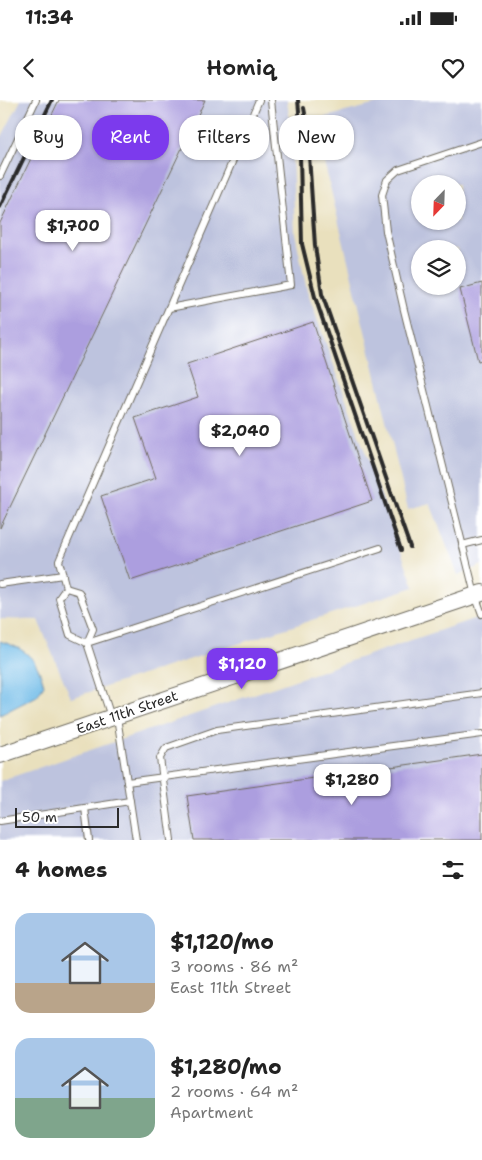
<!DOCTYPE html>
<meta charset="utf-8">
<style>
:root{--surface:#fff;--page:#f6f6f6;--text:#222;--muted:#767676;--accent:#7c3aed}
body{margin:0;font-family:"Shantell Sans",sans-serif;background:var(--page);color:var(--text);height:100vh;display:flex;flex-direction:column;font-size:19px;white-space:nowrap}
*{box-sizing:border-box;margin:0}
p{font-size:16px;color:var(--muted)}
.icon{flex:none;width:28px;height:28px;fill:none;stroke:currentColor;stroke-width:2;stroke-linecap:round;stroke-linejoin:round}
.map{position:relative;height:740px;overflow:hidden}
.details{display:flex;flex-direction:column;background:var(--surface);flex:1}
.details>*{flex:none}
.guide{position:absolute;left:15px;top:15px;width:452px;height:45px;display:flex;gap:10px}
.needle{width:32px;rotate:203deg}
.tools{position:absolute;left:411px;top:75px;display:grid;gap:10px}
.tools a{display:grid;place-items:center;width:55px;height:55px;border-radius:50%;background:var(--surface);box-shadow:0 1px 4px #0004;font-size:25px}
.scale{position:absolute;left:15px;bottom:12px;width:104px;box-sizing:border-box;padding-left:5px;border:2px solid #2b2b2b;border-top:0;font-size:14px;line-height:18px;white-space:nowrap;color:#2b2b2b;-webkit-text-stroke:4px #fff;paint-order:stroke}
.price{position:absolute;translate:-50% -42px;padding:0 11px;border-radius:10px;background:#fff;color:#222;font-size:16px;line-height:32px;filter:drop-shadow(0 1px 2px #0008)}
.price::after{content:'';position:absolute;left:50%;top:30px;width:15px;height:11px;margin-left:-8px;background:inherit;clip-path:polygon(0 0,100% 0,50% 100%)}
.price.active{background:var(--accent);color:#fff}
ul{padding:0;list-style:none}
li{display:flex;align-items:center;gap:15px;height:125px;padding:0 15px}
li span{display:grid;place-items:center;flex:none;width:140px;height:100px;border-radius:15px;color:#555}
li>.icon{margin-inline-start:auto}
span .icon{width:60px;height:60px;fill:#fffc;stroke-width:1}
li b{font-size:21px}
h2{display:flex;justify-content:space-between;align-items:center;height:60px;padding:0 15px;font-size:21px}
.pill{padding:0 18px;border-radius:20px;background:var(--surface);box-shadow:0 1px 4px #0004;font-size:18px;line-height:45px}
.pill.active{background:var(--accent);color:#fff}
.status{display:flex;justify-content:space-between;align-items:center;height:35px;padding:0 25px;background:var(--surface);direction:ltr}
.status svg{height:14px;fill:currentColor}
header{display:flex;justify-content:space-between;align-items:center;height:65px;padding:0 15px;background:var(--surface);font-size:22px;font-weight:600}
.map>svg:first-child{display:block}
.industrial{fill:#bdc3de;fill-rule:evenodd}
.water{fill:#6fbbe8;stroke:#4d738a}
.building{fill:#ac9edf}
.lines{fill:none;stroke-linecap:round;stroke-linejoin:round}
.service-casing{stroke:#6e6a5e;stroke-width:8}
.tertiary-casing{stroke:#6e6a5e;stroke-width:18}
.service{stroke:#fff;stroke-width:6}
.tertiary{stroke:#fff;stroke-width:16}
.rail{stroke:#2b2b2b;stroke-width:4}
.labels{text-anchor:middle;stroke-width:4;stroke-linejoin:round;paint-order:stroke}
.street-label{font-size:14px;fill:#2b2b2b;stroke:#fff}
</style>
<div class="status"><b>11:34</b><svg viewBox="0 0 49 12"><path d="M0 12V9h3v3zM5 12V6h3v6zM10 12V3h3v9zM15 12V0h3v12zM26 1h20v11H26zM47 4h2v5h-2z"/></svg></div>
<header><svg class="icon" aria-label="back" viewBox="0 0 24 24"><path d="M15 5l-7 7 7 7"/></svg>Homiq<svg class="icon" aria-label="heart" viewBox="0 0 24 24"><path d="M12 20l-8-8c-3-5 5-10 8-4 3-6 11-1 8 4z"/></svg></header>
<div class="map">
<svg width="482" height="740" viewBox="0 0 482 740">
<rect width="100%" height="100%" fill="#fff"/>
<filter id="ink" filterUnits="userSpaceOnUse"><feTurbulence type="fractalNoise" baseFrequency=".02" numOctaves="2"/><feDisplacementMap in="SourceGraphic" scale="10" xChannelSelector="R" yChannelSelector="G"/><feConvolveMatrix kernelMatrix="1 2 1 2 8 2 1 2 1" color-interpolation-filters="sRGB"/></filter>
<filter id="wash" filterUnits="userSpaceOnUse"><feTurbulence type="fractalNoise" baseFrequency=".0096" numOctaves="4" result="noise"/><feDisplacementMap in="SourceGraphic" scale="20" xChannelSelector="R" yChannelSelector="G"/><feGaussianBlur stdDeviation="1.12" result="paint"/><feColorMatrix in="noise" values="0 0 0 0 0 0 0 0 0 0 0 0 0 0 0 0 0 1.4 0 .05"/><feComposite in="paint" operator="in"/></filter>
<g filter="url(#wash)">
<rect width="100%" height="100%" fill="#e9e0bd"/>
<!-- industrial -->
<g class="industrial">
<path d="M21,0H287L291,30L295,133L307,191L414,487L71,598L38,520L0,519V40Z"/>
<path d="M392,0H482V465L458,475L430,403L408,409L314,20ZM420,84H458V121H420ZM420,149H458V186H420Z"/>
<path d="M482,516V740H0V681Z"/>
</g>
<!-- water -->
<path class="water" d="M0,541C26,549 37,558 44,585L37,596L0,615Z"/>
<g id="blocks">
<!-- building -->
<g class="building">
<path d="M59,0H205L0,428V123Z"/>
<path d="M482,183V260L478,261L460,189Z"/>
<path d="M313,222L372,401L130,481L101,396L156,378L135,318L198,297L187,264Z"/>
<path d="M482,654V740H194L187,696Z"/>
</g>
</g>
</g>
<g filter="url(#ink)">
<use href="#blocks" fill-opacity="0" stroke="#6e6a5e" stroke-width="1"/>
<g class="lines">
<defs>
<g id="service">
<path d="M482,42L398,70L387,80L382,95L386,131L404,210L475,495L482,514"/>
<path d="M0,76L36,0"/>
<path d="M169,208L291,185L271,0"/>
<path d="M462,445L482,440"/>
<path d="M0,484L63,475"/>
<path d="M66,488L59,461L259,0"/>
<path d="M66,488L79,492L93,529L87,543L70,535L59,498Z"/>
<path d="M111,617L87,543L380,448"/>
<path d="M117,617L136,740"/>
<path d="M127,682L482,634"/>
<path d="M85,708L89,740"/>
<path d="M0,721L130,701"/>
<path d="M171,740L160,658L166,648L217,630L482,593"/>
</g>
<path id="tertiary" d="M0,655L482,493"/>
</defs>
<!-- service casing -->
<use href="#service" class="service-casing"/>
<!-- tertiary casing -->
<use href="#tertiary" class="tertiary-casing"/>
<!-- service -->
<use href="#service" class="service"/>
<!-- tertiary -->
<use href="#tertiary" class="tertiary"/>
<!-- rail -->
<g class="rail">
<path d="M298,0L299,11L302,144L315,197L401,450"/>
<path d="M304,8L307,25L315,146L322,194L410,447"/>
<path d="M0,107L52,0"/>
</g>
</g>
</g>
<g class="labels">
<!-- street labels -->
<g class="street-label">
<text transform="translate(127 612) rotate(-19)" y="5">East 11th Street</text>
</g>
</g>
</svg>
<div class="tools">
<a><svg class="needle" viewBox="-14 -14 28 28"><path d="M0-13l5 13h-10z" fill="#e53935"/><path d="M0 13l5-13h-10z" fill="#767676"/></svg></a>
<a><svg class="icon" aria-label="layers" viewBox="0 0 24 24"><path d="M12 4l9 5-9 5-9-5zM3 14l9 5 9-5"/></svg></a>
</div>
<div class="scale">50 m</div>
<b class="price" style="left:73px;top:152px">$1,700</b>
<b class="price" style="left:240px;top:357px">$2,040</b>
<b class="price active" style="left:242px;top:590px">$1,120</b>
<b class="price" style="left:352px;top:706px">$1,280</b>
<div class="guide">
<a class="pill">Buy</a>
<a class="pill active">Rent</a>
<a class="pill">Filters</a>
<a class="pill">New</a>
</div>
</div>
<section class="details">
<h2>4 homes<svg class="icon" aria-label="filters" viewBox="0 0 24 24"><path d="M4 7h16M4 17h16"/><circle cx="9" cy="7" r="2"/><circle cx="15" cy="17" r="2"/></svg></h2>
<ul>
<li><span style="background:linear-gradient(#a9c7e8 70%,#b9a48a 0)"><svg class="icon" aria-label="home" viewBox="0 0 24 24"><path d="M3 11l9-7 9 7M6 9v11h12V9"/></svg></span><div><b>$1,120/mo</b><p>3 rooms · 86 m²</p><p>East 11th Street</p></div></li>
<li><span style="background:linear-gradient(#a9c7e8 60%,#7fa58c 0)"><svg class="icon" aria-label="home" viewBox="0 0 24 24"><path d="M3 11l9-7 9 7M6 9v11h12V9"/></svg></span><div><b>$1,280/mo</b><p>2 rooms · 64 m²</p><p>Apartment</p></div></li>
</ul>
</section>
